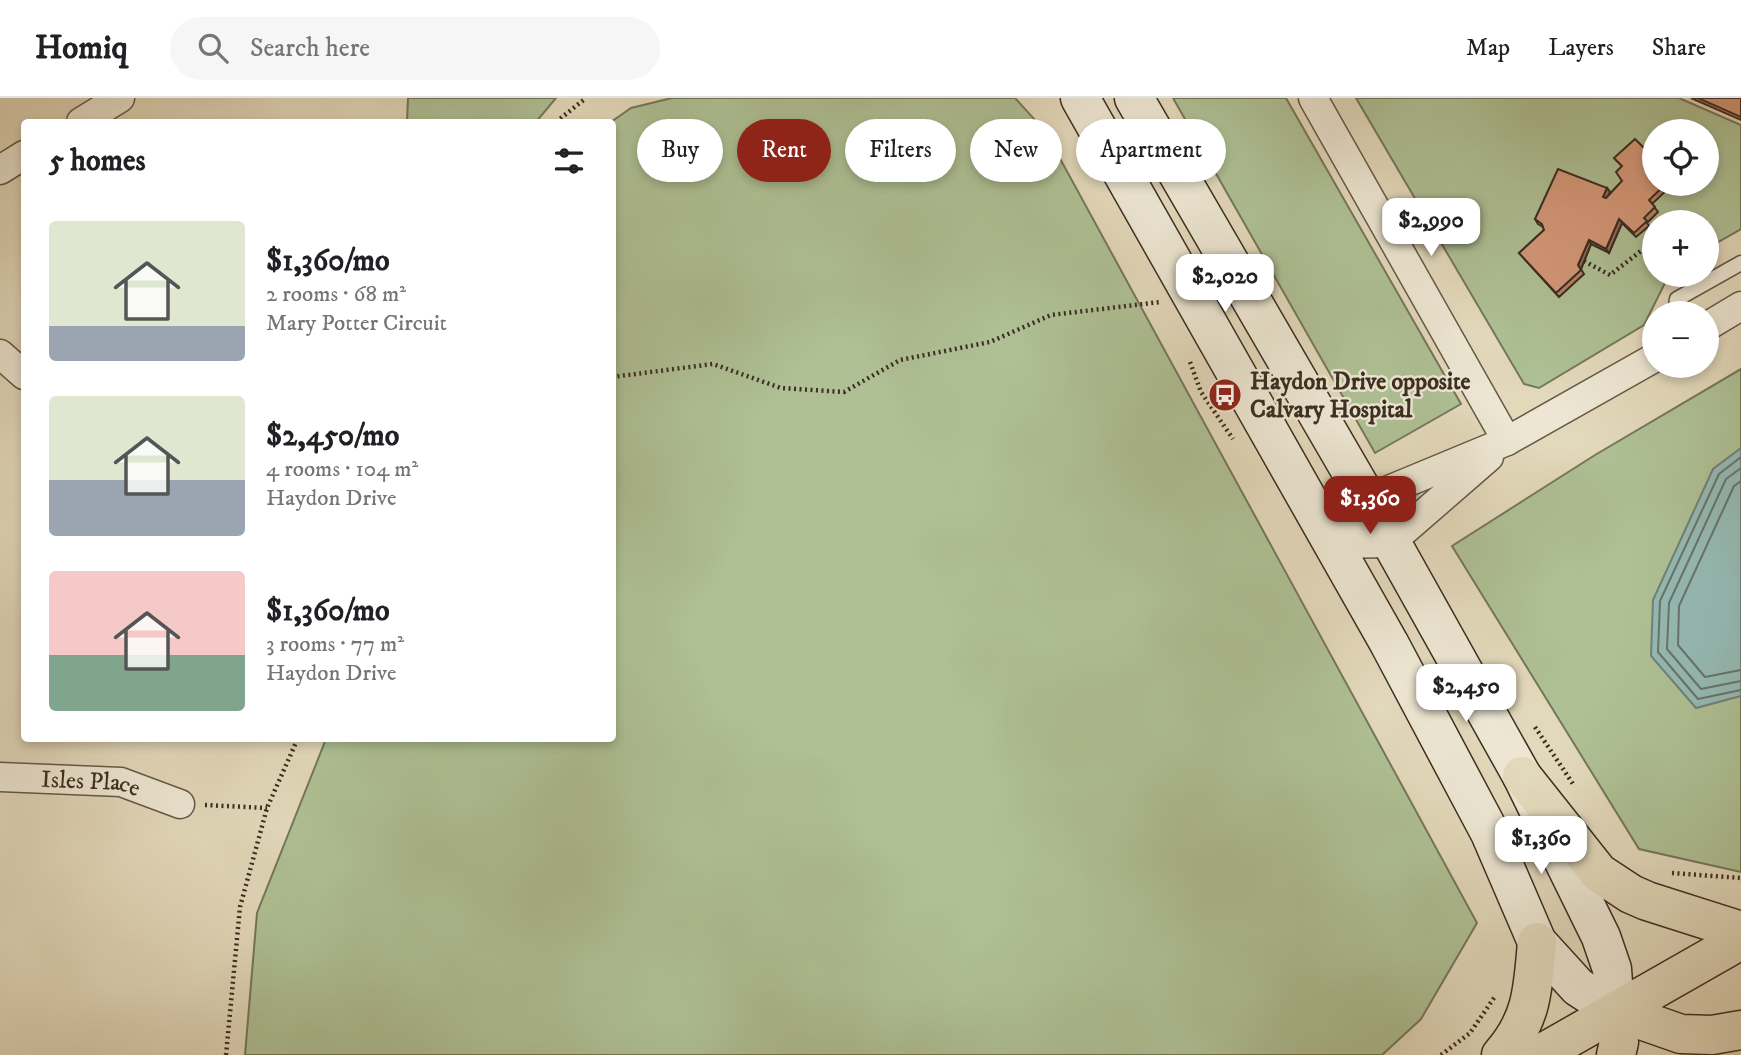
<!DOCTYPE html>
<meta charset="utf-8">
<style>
:root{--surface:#fff;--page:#f6f6f6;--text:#202124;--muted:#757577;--line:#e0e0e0;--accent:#8f2418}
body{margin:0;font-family:"IM FELL DW Pica",serif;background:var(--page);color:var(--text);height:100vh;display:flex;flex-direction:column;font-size:26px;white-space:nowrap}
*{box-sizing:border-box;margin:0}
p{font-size:23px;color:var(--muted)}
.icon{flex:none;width:38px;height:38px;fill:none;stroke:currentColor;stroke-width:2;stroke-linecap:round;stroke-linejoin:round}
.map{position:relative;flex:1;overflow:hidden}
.details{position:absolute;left:21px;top:21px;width:595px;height:623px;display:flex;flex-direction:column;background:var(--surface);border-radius:7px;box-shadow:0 4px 10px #0003}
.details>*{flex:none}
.banner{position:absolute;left:637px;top:21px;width:665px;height:63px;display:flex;gap:14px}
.buttons{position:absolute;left:1642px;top:21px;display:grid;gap:14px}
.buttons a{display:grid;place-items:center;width:77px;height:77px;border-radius:50%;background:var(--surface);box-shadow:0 4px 10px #0003;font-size:35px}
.price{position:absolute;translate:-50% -60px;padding:0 16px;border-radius:14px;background:#fff;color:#222;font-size:23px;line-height:46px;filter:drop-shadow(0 2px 4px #0008)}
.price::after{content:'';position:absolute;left:50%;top:42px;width:21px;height:16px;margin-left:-10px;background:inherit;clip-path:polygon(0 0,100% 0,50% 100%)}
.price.current{background:var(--accent);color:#fff}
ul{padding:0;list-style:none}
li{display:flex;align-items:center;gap:21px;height:175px;padding:0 28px}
li span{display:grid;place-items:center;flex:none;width:196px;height:140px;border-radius:7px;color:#555}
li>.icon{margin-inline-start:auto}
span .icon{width:84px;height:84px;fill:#fffc;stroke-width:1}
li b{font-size:30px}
h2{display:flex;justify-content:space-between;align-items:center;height:84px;padding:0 28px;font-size:30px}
.pill{padding:0 24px;border-radius:32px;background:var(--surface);box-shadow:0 4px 10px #0003;font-size:24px;line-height:63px}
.pill.current{background:var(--accent);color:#fff}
header{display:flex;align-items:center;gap:42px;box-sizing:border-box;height:98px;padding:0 35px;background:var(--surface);border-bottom:2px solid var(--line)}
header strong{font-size:33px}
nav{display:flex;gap:38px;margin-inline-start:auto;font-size:24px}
.search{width:490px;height:63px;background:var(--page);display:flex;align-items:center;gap:18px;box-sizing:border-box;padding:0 24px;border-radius:38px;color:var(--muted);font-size:26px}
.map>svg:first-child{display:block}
.green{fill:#aec094;stroke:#74775b;stroke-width:2;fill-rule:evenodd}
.water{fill:#95b9b3;stroke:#718179;stroke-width:2}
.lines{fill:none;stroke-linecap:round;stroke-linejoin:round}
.shore{stroke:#68746a;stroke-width:2}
.service-casing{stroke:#655848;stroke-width:17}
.minor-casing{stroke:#655848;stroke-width:31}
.secondary-casing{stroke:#3b2e22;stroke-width:41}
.primary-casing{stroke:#3b2e22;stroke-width:41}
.path{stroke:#3b2e22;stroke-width:4.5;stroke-dasharray:2 3.5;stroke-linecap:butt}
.service{stroke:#ece6d2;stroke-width:14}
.minor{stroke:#ece6d2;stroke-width:28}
.secondary{stroke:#ece6d2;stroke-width:38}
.primary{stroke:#e2d8ba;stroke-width:38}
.wall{fill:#b68368;stroke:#3b2e22;stroke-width:2}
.shaded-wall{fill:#946a55;stroke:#3b2e22;stroke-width:2}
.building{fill:#d49879;stroke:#3b2e22;stroke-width:2}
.labels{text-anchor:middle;stroke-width:5;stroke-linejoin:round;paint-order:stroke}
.poi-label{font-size:24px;font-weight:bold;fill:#3b2e22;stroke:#ece6d2;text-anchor:start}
.street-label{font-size:24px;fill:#3b2e22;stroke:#ece6d2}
</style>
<header>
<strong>Homiq</strong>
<div class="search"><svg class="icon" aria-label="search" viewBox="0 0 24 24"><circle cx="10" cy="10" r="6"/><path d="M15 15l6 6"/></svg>Search here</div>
<nav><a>Map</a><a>Layers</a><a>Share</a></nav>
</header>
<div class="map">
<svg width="1741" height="957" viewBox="0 0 1741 957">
<rect width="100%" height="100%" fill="#e2d8ba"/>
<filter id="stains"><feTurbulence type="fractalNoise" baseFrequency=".00286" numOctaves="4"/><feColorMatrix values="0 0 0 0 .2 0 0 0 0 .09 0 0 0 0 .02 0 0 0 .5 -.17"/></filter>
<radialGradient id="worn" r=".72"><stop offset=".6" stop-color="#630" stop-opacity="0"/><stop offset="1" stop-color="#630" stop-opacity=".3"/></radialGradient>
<!-- green -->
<g class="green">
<path d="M408,0H556L536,24H407Z"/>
<path d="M672,0H1015L1045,33L1477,825L1421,921L1382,957H245L257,815L326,641L612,640L611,24L631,10Z"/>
<path d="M1173,0H1286L1461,306L1375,355Z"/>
<path d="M1356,0H1679L1741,27V131L1706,151V124H1654V177H1669L1644,227L1539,290L1524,286ZM1654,33H1706V86H1654Z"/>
<path d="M1741,271V774L1639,751L1452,448L1595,357Z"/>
</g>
<!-- water -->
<path class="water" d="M1741,350V598L1696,610L1651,558L1653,502L1713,371Z"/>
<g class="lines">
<!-- shore -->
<g class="shore">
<path d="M1741,359L1719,376L1660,503L1658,554L1698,601L1741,592"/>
<path d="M1741,370L1726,381L1669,505L1667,551L1701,591L1741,583"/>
<path d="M1741,383L1734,388L1679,508L1678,547L1705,579L1741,572"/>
</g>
<defs>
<path id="service" d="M1675,215L1677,201L1741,165"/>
<g id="minor">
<path d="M1313,0L1507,343"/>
<path d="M81,24L120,0"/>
<path d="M0,72L24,57"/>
<path d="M1706,229L1741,208"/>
<path d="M0,256L24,277"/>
<path d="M1334,446L1367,401L1507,343L1654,260"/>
<path d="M1334,446L1390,445L1489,359"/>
<path id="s1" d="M0,679L121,684L180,706"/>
</g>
<g id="secondary">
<path d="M1080,0L1389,545L1490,735L1537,844L1578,889L1615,913"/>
<path d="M1134,0L1367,401L1522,678L1601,839L1612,871L1615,913"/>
</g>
<g id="primary">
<path d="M1522,678L1599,775L1631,796L1647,803L1741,833"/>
<path d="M1615,913L1681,936L1712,937L1741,932"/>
<path d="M1615,913L1619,944L1616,957"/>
<path d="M1501,957C1533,921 1533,889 1537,844"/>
<path d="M1539,957L1741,842"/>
</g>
</defs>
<!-- service casing -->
<use href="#service" class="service-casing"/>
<!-- minor casing -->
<use href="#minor" class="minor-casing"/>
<!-- secondary casing -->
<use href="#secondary" class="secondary-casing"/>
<!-- primary casing -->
<use href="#primary" class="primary-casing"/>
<!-- path -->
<g class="path">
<path d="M556,24L586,0"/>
<path d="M1584,163L1610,177L1646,149L1654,157"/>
<path d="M1190,264L1201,294L1233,341"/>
<path d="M1677,274L1688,268"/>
<path d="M612,279L713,266L781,290L844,294L900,262L990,244L1051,217L1160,204"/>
<path d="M1535,629L1573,686"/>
<path d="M205,707L267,710"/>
<path d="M1672,775L1741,780"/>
<path d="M226,957L240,809L267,710L298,640"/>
<path d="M1441,957L1470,935L1496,897"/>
</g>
<!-- service -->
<use href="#service" class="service"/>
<!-- minor -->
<use href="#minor" class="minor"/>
<!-- secondary -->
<use href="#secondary" class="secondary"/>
<!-- primary -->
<use href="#primary" class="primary"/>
</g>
<!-- wall -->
<g class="wall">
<path d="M1691,0H1741V22Z"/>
<path d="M1614,60L1654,86H1673L1652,106L1658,114L1647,125L1649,128L1636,139L1622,125L1609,155L1591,146L1581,171L1584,176L1559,199L1519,155L1544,132L1543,129L1538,126L1535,121L1607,90L1610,94L1608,98L1622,83V68Z"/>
</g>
<!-- shaded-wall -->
<g class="shaded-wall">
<path d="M1607,90L1610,94L1606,103L1603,99Z"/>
<path d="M1619,121L1622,125L1609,155L1606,151Z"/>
<path d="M1589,142L1591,146L1581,171L1578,167Z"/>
</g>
<!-- building -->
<g class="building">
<path d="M1698,0H1741V19Z"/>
<path d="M1635,41L1654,60V86H1666L1649,102L1655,109L1644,120L1647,123L1634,135L1619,121L1606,151L1589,142L1578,167L1581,172L1556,195L1519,155L1544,132L1542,126L1535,121L1558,71L1607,90L1603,99L1606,100L1622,83L1616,74L1622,68L1614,60Z"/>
</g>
<!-- icons -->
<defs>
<symbol id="bus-disc" viewBox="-11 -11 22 22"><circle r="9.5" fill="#8f2418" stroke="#ece6d2"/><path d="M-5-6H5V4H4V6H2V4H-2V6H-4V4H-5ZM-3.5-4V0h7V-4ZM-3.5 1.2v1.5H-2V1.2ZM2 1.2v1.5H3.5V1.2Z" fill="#fff"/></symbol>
</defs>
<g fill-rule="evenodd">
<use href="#bus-disc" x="1206" y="278" width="38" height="38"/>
</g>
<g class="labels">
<!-- poi labels -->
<g class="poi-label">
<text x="1250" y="291">Haydon Drive opposite<tspan x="1250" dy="28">Calvary Hospital</tspan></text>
</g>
<!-- street labels -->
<g class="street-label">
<text dy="8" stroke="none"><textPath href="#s1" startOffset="91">Isles Place</textPath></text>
</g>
</g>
<rect width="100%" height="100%" filter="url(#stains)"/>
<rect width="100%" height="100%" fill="url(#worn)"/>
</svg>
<div class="buttons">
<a><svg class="icon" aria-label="locate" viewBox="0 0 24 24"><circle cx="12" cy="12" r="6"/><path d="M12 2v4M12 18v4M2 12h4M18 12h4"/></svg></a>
<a>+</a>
<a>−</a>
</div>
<b class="price" style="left:1431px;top:160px">$2,990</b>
<b class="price" style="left:1225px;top:216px">$2,020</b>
<b class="price current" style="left:1370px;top:438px">$1,360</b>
<b class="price" style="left:1466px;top:626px">$2,450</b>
<b class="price" style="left:1541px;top:778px">$1,360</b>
<div class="banner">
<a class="pill">Buy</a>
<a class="pill current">Rent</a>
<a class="pill">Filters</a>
<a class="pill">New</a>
<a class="pill">Apartment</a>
</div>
<section class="details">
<h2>5 homes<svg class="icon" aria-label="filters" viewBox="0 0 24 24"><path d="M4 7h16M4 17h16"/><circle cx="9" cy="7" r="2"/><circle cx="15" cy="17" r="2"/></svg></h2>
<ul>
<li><span style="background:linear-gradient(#dfe7d0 75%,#9aa5b1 0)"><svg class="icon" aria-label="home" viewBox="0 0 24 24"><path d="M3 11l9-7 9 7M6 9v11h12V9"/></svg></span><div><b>$1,360/mo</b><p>2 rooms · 68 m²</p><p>Mary Potter Circuit</p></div></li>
<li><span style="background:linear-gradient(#dfe7d0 60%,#9aa5b1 0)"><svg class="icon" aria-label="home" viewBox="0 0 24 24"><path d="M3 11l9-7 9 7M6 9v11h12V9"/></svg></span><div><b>$2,450/mo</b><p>4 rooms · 104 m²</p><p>Haydon Drive</p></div></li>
<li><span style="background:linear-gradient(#f6c9c9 60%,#7fa58c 0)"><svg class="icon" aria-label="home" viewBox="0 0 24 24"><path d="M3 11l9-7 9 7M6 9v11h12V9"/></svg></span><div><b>$1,360/mo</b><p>3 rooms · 77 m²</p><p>Haydon Drive</p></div></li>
</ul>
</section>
</div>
